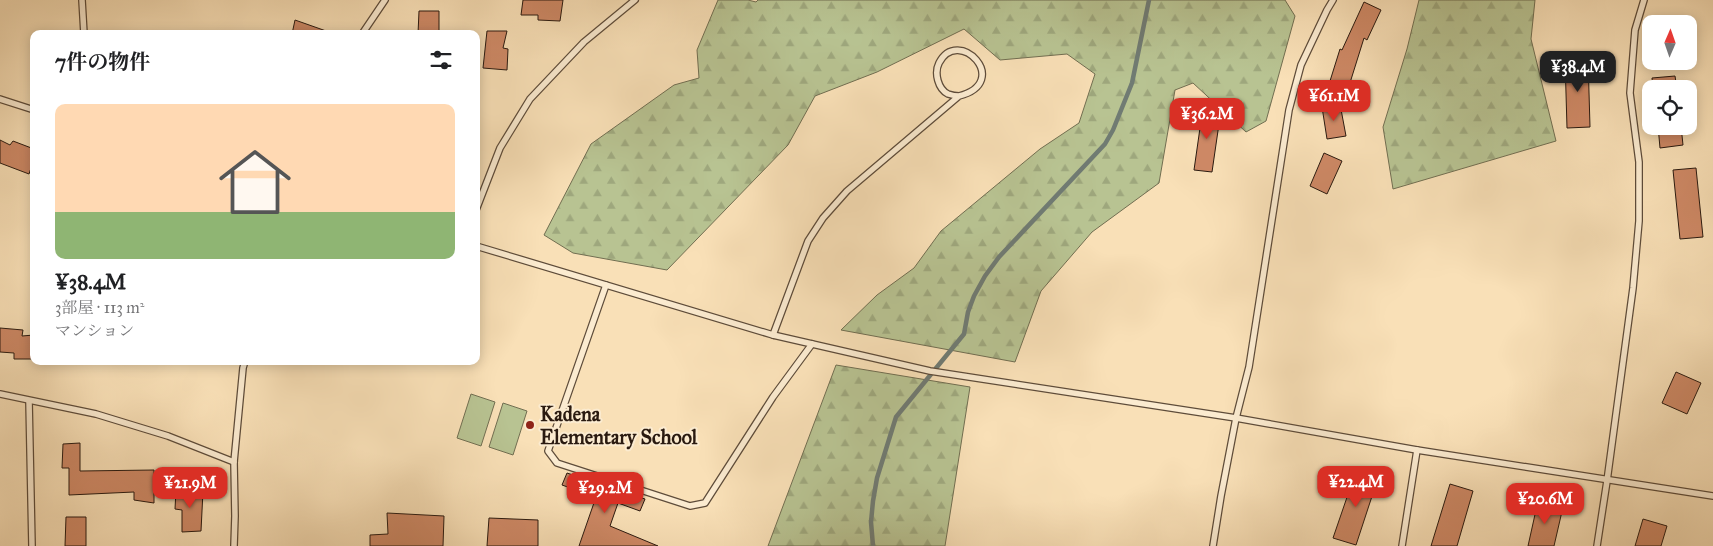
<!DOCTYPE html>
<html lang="ja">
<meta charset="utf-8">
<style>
:root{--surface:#fff;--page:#f6f6f6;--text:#202124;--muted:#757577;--line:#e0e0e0;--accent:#d93025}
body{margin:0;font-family:"IM FELL Great Primer","Noto Serif JP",serif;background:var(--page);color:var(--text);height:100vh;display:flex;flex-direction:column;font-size:19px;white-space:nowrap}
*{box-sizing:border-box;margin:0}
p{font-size:16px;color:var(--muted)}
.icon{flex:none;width:28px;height:28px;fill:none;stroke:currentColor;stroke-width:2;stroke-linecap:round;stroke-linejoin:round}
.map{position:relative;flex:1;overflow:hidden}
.sheet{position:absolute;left:30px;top:30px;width:450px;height:335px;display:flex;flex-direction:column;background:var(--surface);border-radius:10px;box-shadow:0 2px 12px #0003}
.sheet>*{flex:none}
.needle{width:32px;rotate:2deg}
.buttons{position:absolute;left:1642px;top:15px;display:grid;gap:10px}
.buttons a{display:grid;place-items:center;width:55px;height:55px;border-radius:10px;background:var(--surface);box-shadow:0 2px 12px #0003;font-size:25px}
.price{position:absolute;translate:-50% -42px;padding:0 11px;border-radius:10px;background:var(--accent);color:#fff;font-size:16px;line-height:32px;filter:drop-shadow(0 1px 2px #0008)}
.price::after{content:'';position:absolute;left:50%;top:30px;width:15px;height:11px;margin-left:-8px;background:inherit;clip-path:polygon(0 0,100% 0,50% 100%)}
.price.selected{background:#222;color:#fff}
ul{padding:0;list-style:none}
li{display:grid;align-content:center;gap:10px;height:265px;padding:0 25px}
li+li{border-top:1px solid var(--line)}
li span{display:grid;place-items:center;height:155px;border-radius:10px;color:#555}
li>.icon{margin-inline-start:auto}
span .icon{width:90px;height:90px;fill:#fffc;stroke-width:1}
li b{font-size:21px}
h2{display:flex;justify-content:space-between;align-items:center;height:60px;padding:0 25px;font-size:21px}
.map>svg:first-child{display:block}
.forest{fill:url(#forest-firs);stroke:#716e51}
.pitch{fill:#b8c392;stroke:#716e51}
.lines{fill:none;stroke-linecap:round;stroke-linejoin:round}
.stream{stroke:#707b73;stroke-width:4.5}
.building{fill:#ce8966;stroke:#2a1a10}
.service-casing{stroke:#5e4c3a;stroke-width:8}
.service{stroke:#fbebd0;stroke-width:5.5}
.poi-dot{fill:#8f2418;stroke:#fbebd0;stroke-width:2}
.labels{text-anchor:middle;stroke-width:4;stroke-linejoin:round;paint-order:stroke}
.poi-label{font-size:20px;font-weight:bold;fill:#2a1a10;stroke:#fbebd0;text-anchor:start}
</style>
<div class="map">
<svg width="1713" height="546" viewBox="0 0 1713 546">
<defs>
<pattern id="forest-firs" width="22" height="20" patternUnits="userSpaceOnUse" patternTransform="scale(1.25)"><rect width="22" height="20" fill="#b8c392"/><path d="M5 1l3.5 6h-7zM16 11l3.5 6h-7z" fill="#9ea77d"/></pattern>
</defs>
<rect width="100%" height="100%" fill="#f9e0b7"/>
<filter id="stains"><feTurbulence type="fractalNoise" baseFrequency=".004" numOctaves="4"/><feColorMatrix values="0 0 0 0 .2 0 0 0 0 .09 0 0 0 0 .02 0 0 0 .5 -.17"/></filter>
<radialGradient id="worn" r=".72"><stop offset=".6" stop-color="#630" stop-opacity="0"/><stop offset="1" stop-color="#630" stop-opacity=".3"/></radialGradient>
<!-- forest -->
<g class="forest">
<path d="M718,0H748L756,2L758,0H1285L1295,16L1266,121L1246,132L1193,83L1175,90L1159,183L1092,232L1041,291L1015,362L841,330L877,295L914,268L941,231L1040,149L1079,123L1095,74L1067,54L1000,60L964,29L877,72L815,96L788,145L667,270L573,253L544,235L591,144L674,85L699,78L697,50Z"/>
<path d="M1419,0H1535L1531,39L1556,141L1393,189L1383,127L1407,49Z"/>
<path d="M836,365L970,387L945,546H768Z"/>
</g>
<!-- pitch -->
<g class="pitch">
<path d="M471,394L495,402L481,446L457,438Z"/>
<path d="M503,403L527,411L513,455L489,447Z"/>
</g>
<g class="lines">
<!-- stream -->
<path class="stream" d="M873,546L871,522L873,501L877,478L896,417L964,334L968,312L974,296L985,276L999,257L1105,144L1113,130L1132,83L1149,0"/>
</g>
<!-- building -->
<g class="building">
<path d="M523,0H563L560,21L538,20V15H521Z"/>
<path d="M1364,2L1381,10L1367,40L1364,38L1349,86L1330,81L1340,49L1342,50Z"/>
<path d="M419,11H439V34H418Z"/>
<path d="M295,20L329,32V34H292Z"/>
<path d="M487,31H507L503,48L508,49L507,70L483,68Z"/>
<path d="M1588,58L1590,127L1567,128L1565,59Z"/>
<path d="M1675,76L1677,89H1653L1652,78Z"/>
<path d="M1340,104L1346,136L1327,139L1322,107Z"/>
<path d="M1203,107L1221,110L1212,172L1194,170Z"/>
<path d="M1658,126H1681L1683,145L1660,148Z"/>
<path d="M0,140L10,145L13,141L34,149V159L29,174L0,163Z"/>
<path d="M1324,153L1342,161L1327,194L1310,186Z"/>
<path d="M1696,168L1703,237L1680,239L1673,170Z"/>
<path d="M0,328L23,330L22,336L34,335L32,359H14V353L0,352Z"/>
<path d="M1676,372L1701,383L1687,414L1662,403Z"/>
<path d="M80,443V471L154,470V503L134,500V492L69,495V468H62L63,444Z"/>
<path d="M1356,471L1378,478L1356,545L1333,538Z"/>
<path d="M567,473L645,499L640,511L618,503L610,526L658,546H579L596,497L562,485Z"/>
<path d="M1450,484L1473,491L1457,546H1431Z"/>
<path d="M176,490L203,491L201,531L182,532V510L175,509Z"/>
<path d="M1538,501L1563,507L1554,546H1528Z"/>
<path d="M387,513L444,516L443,546H370V535L388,534Z"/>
<path d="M66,517H86V546H65Z"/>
<path d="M489,518L538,520V546H487Z"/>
<path d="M1643,519L1667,526L1661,546H1635Z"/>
</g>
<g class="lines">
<defs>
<g id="service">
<path d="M82,0L84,34"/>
<path d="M362,34L385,0"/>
<path d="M0,99L34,110"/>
<path d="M476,210L500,148L530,99L584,42L635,0"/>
<path d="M476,246L773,335L930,371L1236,418L1417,450L1713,496"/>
<path d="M606,285L548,451L557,463L690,506L705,503L773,397L812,344"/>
<path d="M773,335L808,241L823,218L847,191L959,96C1013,82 958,25 939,63C934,73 938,89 948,94C951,95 956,96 959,96"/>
<path d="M0,394L96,414L168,436L234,462"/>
<path d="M29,401L32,546"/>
<path d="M234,546L235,516L234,462L243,368L245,361"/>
<path d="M1213,546L1221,496L1236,418L1249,367L1289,110L1301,65L1327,10L1333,0"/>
<path d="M1402,546L1417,450"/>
<path d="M1597,546L1607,481L1633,288L1639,221V162L1630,93L1635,30L1644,0"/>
</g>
</defs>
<!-- service casing -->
<use href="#service" class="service-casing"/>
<!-- service -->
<use href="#service" class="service"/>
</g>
<!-- markers -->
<circle class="poi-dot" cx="530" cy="425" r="5"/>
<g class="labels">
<!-- poi labels -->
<g class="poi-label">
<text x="540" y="421">Kadena<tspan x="540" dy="23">Elementary School</tspan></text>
</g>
</g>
<rect width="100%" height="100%" filter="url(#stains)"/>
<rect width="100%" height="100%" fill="url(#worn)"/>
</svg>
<div class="buttons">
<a><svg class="needle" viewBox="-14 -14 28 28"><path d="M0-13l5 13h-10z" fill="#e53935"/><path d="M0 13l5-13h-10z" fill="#757577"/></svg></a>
<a><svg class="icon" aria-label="locate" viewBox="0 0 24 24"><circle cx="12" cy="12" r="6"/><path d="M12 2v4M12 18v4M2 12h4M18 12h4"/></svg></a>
</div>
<b class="price selected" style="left:1578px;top:93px">¥38.4M</b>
<b class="price" style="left:1334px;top:122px">¥61.1M</b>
<b class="price" style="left:1207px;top:140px">¥36.2M</b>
<b class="price" style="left:1356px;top:508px">¥22.4M</b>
<b class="price" style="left:190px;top:509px">¥21.9M</b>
<b class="price" style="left:605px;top:514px">¥29.2M</b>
<b class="price" style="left:1545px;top:525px">¥20.6M</b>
<section class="sheet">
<h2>7件の物件<svg class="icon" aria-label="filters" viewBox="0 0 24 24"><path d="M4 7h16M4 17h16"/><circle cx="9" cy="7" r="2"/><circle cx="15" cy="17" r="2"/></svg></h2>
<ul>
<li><span style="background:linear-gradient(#ffd9b3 70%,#8fb573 0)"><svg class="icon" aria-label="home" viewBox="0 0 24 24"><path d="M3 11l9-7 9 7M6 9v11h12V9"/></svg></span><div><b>¥38.4M</b><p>3部屋 · 113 m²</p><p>マンション</p></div></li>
</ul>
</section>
</div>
